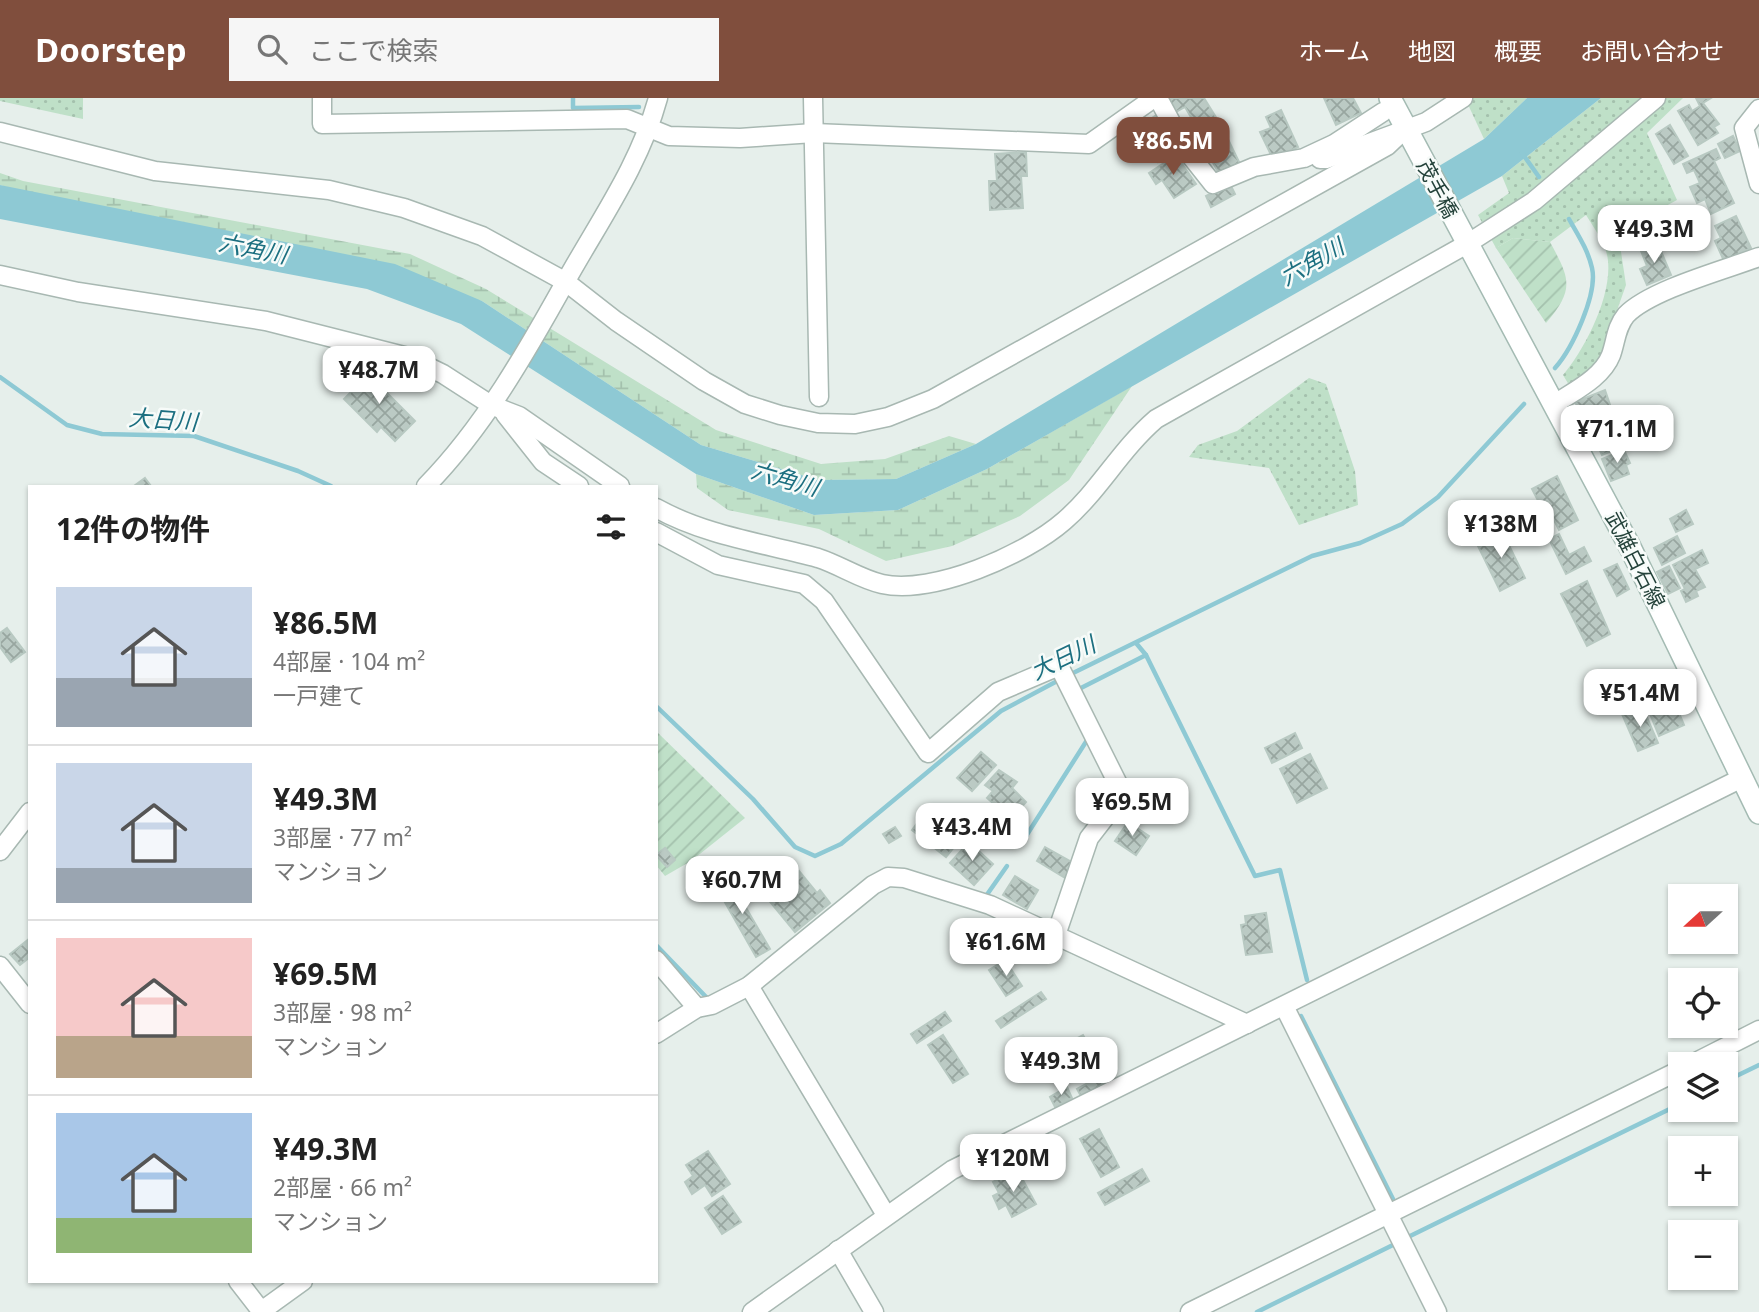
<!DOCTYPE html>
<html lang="ja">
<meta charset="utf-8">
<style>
:root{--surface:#fff;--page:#f6f6f6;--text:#222;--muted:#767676;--line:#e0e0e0;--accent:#804e3d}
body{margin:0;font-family:"Noto Sans","Noto Sans JP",sans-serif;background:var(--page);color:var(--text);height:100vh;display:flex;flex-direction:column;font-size:26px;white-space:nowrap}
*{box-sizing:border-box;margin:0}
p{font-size:23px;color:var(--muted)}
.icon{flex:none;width:38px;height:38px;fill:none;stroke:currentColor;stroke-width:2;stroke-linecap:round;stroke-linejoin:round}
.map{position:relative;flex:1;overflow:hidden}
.side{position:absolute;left:28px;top:387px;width:630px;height:798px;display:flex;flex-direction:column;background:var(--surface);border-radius:0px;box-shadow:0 2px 5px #0004}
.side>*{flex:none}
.needle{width:46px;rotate:249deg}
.controls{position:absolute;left:1668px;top:786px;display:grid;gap:14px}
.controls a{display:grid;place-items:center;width:70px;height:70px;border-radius:0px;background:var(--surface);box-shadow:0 2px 5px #0004;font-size:35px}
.price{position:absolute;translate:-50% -60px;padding:0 16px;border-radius:14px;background:#fff;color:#222;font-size:23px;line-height:46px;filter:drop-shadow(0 2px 4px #0008)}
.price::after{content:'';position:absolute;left:50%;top:42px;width:21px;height:16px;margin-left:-10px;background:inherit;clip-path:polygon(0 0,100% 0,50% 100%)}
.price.current{background:var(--accent);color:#fff}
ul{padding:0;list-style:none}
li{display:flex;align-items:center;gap:21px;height:175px;padding:0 28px}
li+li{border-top:2px solid var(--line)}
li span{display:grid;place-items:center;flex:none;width:196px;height:140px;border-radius:0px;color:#555}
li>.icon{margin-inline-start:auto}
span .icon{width:84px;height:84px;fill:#fffc;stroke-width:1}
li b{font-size:30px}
h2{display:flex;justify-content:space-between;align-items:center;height:84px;padding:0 28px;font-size:30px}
header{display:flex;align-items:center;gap:42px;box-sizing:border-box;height:98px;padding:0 35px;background:var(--accent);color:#fff}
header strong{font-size:33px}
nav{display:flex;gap:38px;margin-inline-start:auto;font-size:24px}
.search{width:490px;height:63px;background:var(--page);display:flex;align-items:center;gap:18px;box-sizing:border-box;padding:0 24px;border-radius:0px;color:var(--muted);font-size:26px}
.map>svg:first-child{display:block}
.grass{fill:url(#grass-dots)}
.wetland{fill:url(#wetland-marsh)}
.garden{fill:url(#garden-furrows)}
.water{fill:#8ec9d4}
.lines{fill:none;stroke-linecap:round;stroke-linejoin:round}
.stream{stroke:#8ec9d4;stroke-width:4.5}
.building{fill:url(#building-cross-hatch);stroke:#b8c9c2;stroke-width:2}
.street-casing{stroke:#a8b8b2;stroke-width:21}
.secondary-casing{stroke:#a4bbb3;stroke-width:24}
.street{stroke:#fff;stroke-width:18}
.secondary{stroke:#fff;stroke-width:21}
.labels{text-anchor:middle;stroke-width:5;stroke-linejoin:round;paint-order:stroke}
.street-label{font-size:21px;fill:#24423a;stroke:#f7fbf9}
.water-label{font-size:23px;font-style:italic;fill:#1c6f80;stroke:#f7fbf9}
</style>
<header>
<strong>Doorstep</strong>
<div class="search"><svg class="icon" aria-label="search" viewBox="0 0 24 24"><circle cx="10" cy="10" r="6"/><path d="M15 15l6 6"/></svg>ここで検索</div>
<nav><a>ホーム</a><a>地図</a><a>概要</a><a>お問い合わせ</a></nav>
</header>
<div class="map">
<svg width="1759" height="1214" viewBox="0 0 1759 1214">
<defs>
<pattern id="grass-dots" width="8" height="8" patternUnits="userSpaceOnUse" patternTransform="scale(1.75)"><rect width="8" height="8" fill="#bfe0c8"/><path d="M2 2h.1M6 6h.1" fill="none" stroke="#a4c1ad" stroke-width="1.8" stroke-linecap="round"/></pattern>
<pattern id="wetland-marsh" width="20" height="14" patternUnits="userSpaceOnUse" patternTransform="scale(1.75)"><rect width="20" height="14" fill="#bfe0c8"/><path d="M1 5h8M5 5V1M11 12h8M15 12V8" fill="none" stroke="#a4c1ad"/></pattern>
<pattern id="garden-furrows" width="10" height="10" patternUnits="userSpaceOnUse" patternTransform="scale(1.75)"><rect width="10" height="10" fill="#bfe0c8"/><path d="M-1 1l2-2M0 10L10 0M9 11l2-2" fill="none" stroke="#a4c1ad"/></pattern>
<pattern id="building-cross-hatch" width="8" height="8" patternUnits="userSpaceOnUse" patternTransform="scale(1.75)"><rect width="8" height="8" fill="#bbcac4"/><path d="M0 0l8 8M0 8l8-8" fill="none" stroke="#98a6a0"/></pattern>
</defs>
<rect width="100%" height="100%" fill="#e6efeb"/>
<!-- grass -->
<g class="grass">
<path d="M0,0H83V21L0,3Z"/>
<path d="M1465,0H1527L1484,41Z"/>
<path d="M1601,0H1683L1647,35L1677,102L1618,134L1626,187L1599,263L1569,287L1563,277C1586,250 1619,186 1605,150C1601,139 1592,127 1586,117L1550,144L1513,140L1496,150L1478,117L1509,95L1502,78Z"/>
<path d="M1309,280L1326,286L1355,373L1358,407L1299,427L1269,370L1189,359L1198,347L1237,333Z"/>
</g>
<!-- wetland -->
<g class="wetland">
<path d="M0,75L23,83L410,156L486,191L716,332L821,366L885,361L949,338L976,346L896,381L818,382L701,347L482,203L20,93L0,87Z"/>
<path d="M1132,288L1069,382L1020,418L952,448L886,463L819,431L728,412L697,390L696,376L814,417L898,412L987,371Z"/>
</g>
<!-- garden -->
<g class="garden">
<path d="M1513,140L1550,144C1570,181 1575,191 1546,225L1496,150Z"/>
<path d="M656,633L745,720L691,763L665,778L656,767Z"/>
</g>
<!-- water -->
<path class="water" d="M1527,0H1601L1502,78L987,371L898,412L814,417L696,376L461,226L367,191L0,121V87L395,166L482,203L701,347L818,382L896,381L976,346L1484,41Z"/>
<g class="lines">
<!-- stream -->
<g class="stream">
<path d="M573,0V10L639,9"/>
<path d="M1522,55L1539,79"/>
<path d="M1555,270C1572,251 1598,196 1592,170C1588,152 1578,137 1569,121"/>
<path d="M0,279L67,327L102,336L194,338L298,373L331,388"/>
<path d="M1136,545L1146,557L1255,778L1280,772L1307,882"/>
<path d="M1069,577L1312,458L1360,445L1402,426L1438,399L1524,306"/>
<path d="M1081,590L1146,557"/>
<path d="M656,608L753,701L795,749L815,758L841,746L1001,613L1061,581"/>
<path d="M1021,746L1089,639"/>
<path d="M982,797L986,798L1007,768"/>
<path d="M656,847L709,902"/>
<path d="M1301,918L1393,1101"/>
<path d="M1726,983L1759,967"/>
<path d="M1404,1141L1680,1006"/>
<path d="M1257,1214L1397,1145"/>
</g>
</g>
<!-- building -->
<g class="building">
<path d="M1173,0H1204L1222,29L1203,40L1185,9L1176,14L1169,2Z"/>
<path d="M1324,0H1353L1361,15L1336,27Z"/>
<path d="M1696,0H1711L1703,5L1719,26L1714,29L1718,35L1698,47L1678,13L1689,7L1692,13L1700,8Z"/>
<path d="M1281,12L1298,49L1273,61L1260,34L1271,30L1266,19Z"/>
<path d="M1158,16L1170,33L1164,37L1175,52L1158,64L1136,31Z"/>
<path d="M1670,27L1688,58L1674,66L1656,36Z"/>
<path d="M1225,35L1240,66L1219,76L1203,46Z"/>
<path d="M1733,38L1740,53L1725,60L1718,46Z"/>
<path d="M1716,51L1720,60L1714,63L1734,105L1711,116L1705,101L1697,105L1690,89L1700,85L1694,72L1687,75L1683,66Z"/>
<path d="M1026,54L1027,78H1021L1023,110L990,112L989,83H997L995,56Z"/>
<path d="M1176,57L1196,86L1174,100L1162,82L1156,86L1149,75Z"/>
<path d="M1230,86L1235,96L1211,109L1206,98Z"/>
<path d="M1736,118L1751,150L1724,163L1715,143L1721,140L1715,128Z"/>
<path d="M1654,121L1662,140L1640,149L1635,137L1645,133L1642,126Z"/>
<path d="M1658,146L1671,177L1647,187L1640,171L1647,168L1641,153Z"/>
<path d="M371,274L393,283L384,292L415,323L395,343L381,329L377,334L344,301Z"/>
<path d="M1605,292L1624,348L1602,357L1595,342L1590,344L1586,334L1591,332L1575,304Z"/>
<path d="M1624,352L1630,365L1626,367L1629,376L1611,383L1602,361Z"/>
<path d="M1557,378L1578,422L1559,432L1551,416L1546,418L1532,391Z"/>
<path d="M145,380L151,388H134Z"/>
<path d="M1686,412L1693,426L1676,434L1670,421Z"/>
<path d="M1501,431L1525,480L1500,493L1476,444Z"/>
<path d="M1559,436L1569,457L1584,449L1591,463L1566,476L1549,441Z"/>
<path d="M1677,438L1685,455L1662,467L1654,450Z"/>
<path d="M1702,452L1708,465L1695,471L1705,489L1696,493L1698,498L1686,504L1681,493L1685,491L1673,467Z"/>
<path d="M1617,466L1629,491L1617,498L1604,472Z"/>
<path d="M1669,468L1680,490L1668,496L1657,474Z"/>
<path d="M1587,483L1610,536L1587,548L1561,496Z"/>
<path d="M7,530L25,554L11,564L0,549V535Z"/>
<path d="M1671,596L1684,627L1659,638L1646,606Z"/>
<path d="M1642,608L1658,645L1638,653L1622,616Z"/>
<path d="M1295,635L1302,650L1272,665L1265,650Z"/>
<path d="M981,654L996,667L972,693L957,680Z"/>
<path d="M1310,656L1327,690L1297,705L1280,671Z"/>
<path d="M999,672L1017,684L1012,690L1026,704L1011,721L987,700L993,693L985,687Z"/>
<path d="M924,716L959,743L946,759L912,732Z"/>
<path d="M1128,724L1149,738L1136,757L1115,743Z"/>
<path d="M895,729L901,738L889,745L883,736Z"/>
<path d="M969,744L993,766L974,787L950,765Z"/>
<path d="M1045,749L1075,766L1067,781L1037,763Z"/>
<path d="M665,750L675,762L667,769L656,757Z"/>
<path d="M784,767L793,778L799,773L817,795L820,792L830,805L795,834L767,800L772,795L763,784Z"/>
<path d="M727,777L770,851L756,859L714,785Z"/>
<path d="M1015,778L1038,792L1027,811L1003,797Z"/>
<path d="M1266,815L1272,854L1246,857L1241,827L1246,826L1245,818Z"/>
<path d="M30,840V859L20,867L10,856Z"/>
<path d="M1005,862L1022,888L1006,898L989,872Z"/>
<path d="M1041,894L1046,901L1001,930L996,923Z"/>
<path d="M945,914L951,923L917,945L911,936Z"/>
<path d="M943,937L968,976L953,985L928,947Z"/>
<path d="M1083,937L1101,969L1079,981L1061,949Z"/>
<path d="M1099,979L1105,990L1083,1002L1077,991Z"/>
<path d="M1067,989L1072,1000L1055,1009L1050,999Z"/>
<path d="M1099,1031L1119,1069L1101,1079L1080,1041Z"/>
<path d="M708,1053L730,1086L712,1098L705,1087L692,1096L685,1084L693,1078L686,1067Z"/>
<path d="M1017,1071L1036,1106L1012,1119L1006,1107L999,1111L993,1098L999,1095L993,1084Z"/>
<path d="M1142,1071L1149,1083L1105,1107L1098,1095Z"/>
<path d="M723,1098L741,1124L722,1136L705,1110Z"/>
</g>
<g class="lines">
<defs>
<g id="street">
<path d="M322,0V26L627,21L669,38L740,40L814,35L1089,46L1154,0"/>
<path d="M813,0L819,299"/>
<path d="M1158,0L1186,52L1213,86L1254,69L1304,60L1334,46L1383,14"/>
<path d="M1759,11L1744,30L1759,86"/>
<path d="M0,34L155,73L329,92L404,110L482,138L566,184L616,223L704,283L745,306L780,317L818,325L855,326L888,319L933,301L1387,48L1405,31"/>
<path d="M1320,61H1326L1426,24L1463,0"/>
<path d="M0,177L78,194L266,223L408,259L443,276L491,307L519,318L620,388"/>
<path d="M1555,306C1574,293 1602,280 1611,257C1616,243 1616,229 1626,217C1650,192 1724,172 1759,159"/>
<path d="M505,316L543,364L579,388"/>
<path d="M426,388C484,329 527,253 567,181C600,122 640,66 658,0"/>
<path d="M656,410C707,438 763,445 818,460C840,467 860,481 882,486C933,497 1025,457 1064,423C1099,393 1120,352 1156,321L1467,146L1534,103L1656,0"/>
<path d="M656,434L718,467L804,486L824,503L928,655L998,594L1059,568L1123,696L1089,740L1056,837"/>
<path d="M0,753L30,714"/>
<path d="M656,862L697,910"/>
<path d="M0,868L30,906"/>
<path d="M749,888L886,1117"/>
<path d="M1284,908L1437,1214"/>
<path d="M656,936L697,910L712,907L749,888L873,787L888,779L904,780L990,807L1247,926"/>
<path d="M1692,966L1759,932"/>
<path d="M838,1152L874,1214"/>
<path d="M238,1183L262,1214"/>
<path d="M260,1214L303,1183"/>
<path d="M752,1214L952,1072L1742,680"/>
<path d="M1190,1214L1680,972"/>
</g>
<path id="secondary" d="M1390,0L1630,449L1759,715"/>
</defs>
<!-- street casing -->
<use href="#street" class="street-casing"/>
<!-- secondary casing -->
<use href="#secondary" class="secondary-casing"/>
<!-- street -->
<use href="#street" class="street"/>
<!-- secondary -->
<use href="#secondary" class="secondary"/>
</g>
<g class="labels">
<!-- street labels -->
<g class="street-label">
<text transform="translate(1437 91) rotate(62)" y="7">茂手橋</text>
<text transform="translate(1635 462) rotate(63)" y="7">武雄白石線</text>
</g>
<!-- water labels -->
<g class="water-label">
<text transform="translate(253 151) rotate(11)" y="8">六角川</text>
<text transform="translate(1312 164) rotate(-30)" y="8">六角川</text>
<text transform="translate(163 322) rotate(4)" y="8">大日川</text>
<text transform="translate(785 381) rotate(16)" y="8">六角川</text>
<text transform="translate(1063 560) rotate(-26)" y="8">大日川</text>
</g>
</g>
</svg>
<div class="controls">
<a><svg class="needle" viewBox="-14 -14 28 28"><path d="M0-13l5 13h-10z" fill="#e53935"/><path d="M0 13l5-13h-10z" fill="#767676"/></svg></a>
<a><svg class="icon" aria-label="locate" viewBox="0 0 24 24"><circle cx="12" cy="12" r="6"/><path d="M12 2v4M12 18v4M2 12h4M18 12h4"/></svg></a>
<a><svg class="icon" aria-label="layers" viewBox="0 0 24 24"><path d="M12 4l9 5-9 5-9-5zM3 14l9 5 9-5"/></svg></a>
<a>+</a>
<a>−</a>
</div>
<b class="price current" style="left:1173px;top:79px">¥86.5M</b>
<b class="price" style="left:1654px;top:167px">¥49.3M</b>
<b class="price" style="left:379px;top:308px">¥48.7M</b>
<b class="price" style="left:1617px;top:367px">¥71.1M</b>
<b class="price" style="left:1501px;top:462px">¥138M</b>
<b class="price" style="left:1640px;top:631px">¥51.4M</b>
<b class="price" style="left:1132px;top:740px">¥69.5M</b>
<b class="price" style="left:972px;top:765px">¥43.4M</b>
<b class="price" style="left:742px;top:818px">¥60.7M</b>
<b class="price" style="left:1006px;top:880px">¥61.6M</b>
<b class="price" style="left:1061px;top:999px">¥49.3M</b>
<b class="price" style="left:1013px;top:1096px">¥120M</b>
<section class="side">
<h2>12件の物件<svg class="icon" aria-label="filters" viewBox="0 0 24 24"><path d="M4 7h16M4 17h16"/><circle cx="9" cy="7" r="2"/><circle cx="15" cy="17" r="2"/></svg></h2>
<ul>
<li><span style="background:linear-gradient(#c9d6e8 65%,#9aa5b1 0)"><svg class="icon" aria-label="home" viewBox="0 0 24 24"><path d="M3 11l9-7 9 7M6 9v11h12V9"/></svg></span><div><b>¥86.5M</b><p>4部屋 · 104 m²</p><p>一戸建て</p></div></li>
<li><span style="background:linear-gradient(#c9d6e8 75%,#9aa5b1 0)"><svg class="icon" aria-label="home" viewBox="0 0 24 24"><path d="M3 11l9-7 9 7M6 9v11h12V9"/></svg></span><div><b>¥49.3M</b><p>3部屋 · 77 m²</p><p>マンション</p></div></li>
<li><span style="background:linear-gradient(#f6c9c9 70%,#b9a48a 0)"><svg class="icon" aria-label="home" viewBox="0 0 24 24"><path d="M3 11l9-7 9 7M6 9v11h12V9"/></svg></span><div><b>¥69.5M</b><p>3部屋 · 98 m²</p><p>マンション</p></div></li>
<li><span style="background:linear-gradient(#a9c7e8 75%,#8fb573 0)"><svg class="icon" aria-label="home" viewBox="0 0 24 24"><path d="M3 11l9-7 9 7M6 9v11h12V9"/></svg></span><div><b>¥49.3M</b><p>2部屋 · 66 m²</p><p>マンション</p></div></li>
</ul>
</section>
</div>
